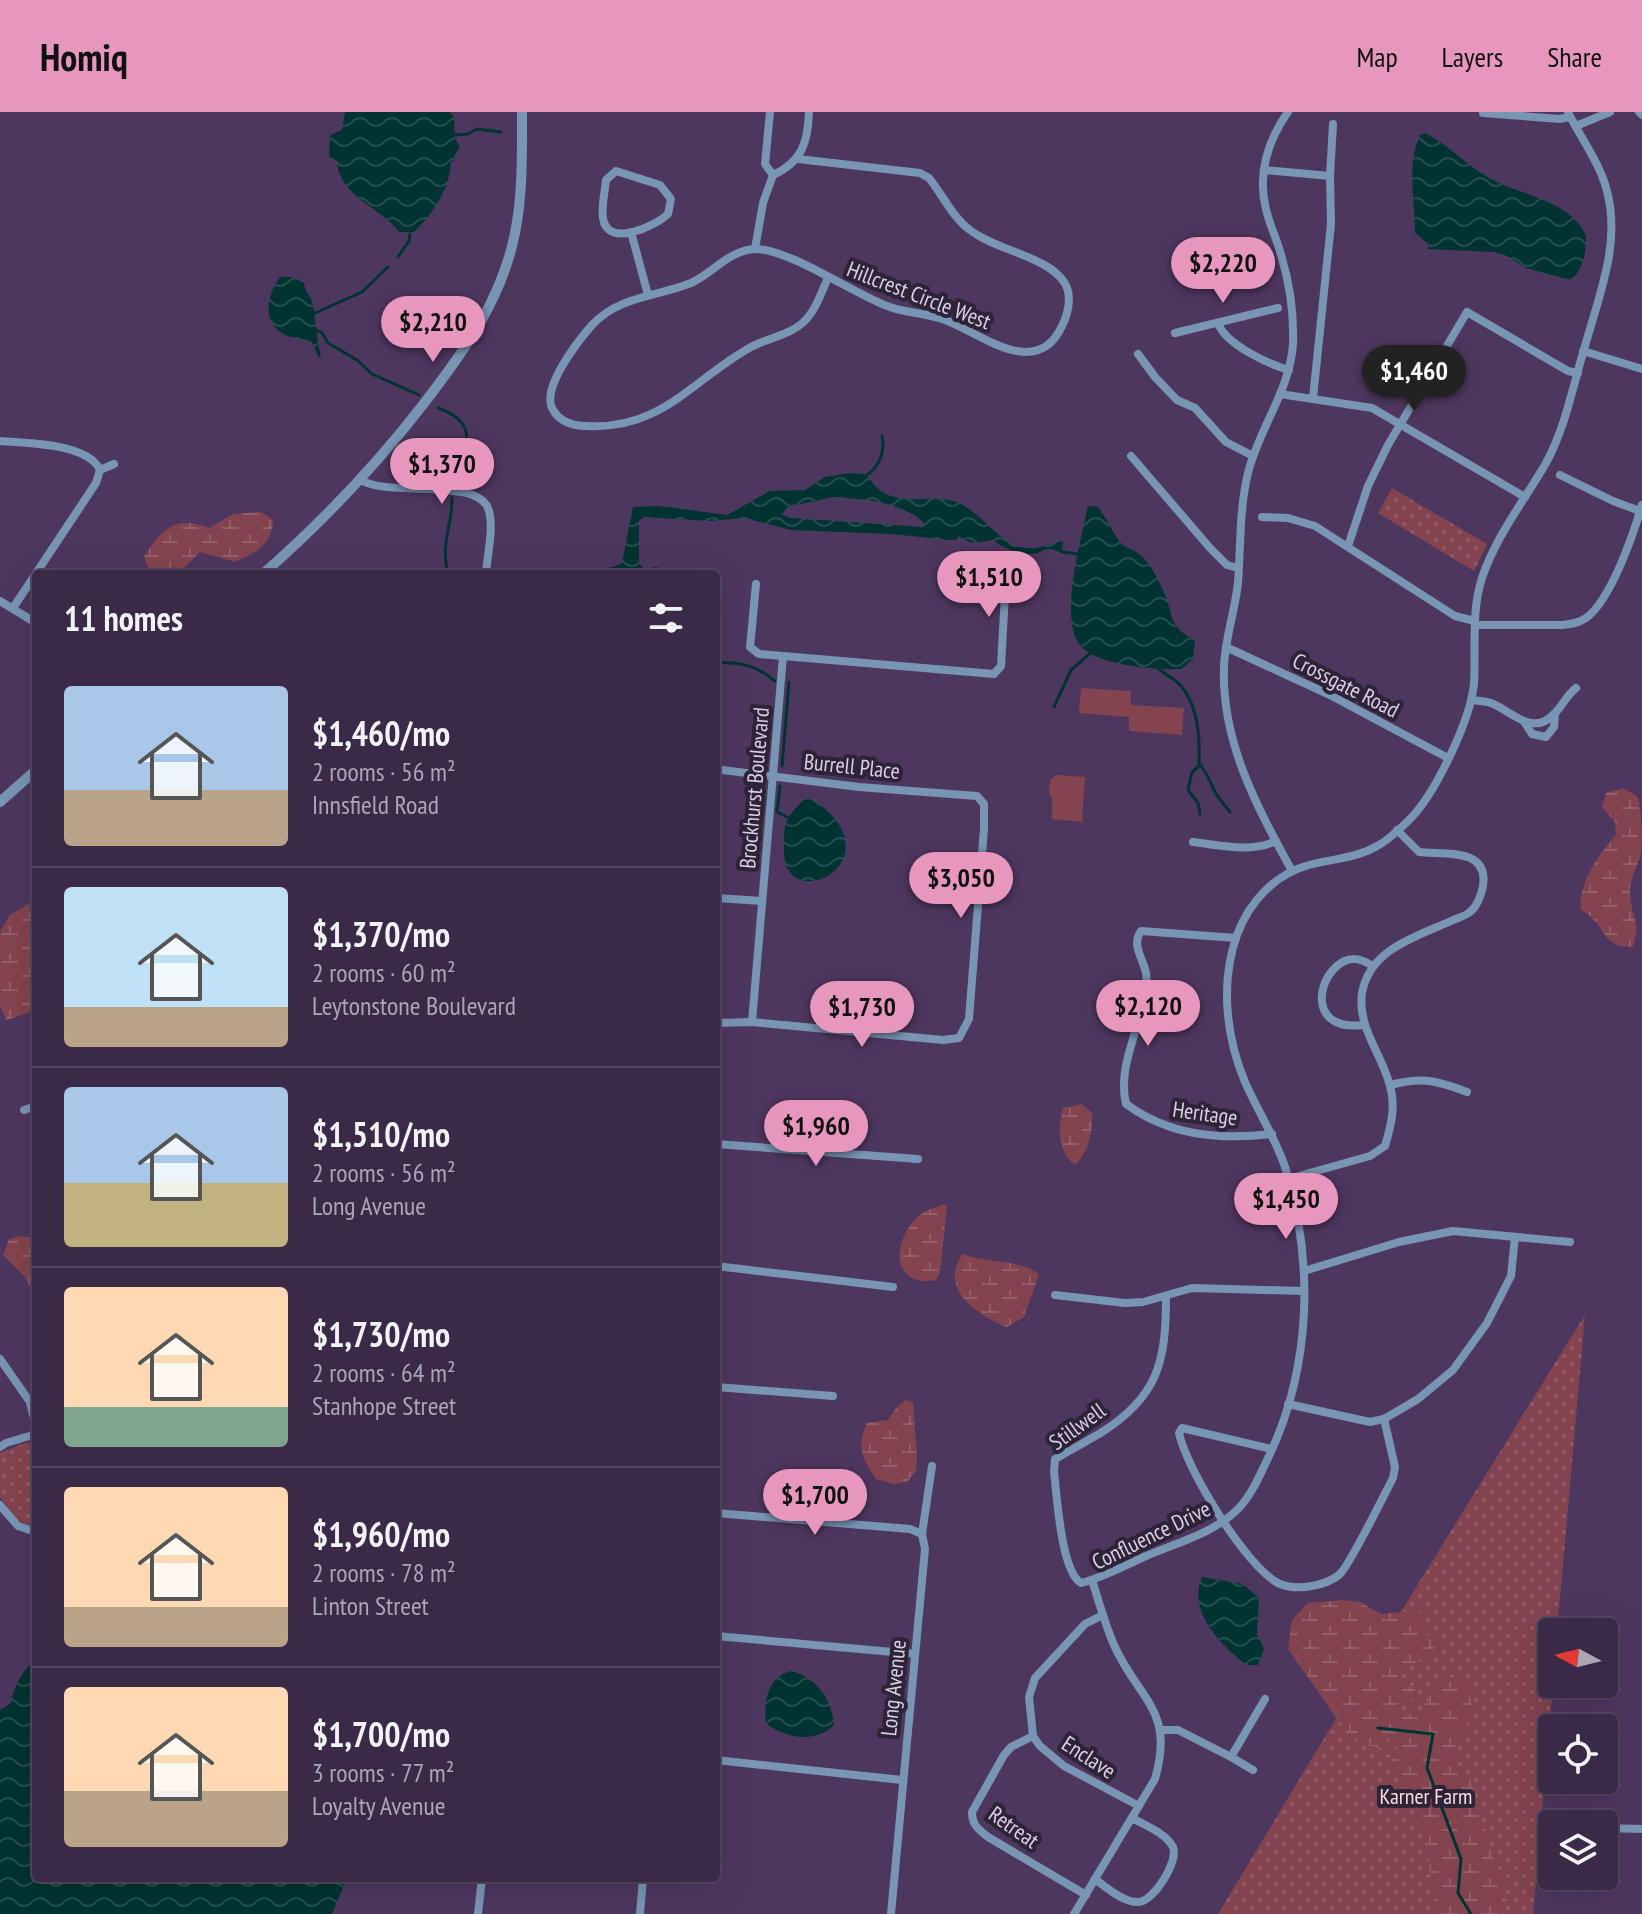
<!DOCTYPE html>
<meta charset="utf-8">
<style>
:root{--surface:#3a2947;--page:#41314e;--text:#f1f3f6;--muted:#aba6b4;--line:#544560;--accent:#e797bd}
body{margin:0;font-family:"PT Sans Narrow",sans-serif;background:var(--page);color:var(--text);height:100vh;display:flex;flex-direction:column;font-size:30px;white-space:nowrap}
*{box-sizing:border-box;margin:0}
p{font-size:26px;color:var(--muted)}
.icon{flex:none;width:44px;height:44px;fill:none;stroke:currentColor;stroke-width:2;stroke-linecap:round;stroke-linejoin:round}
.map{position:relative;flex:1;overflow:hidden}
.side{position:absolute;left:32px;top:458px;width:688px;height:1312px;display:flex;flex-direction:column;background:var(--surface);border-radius:8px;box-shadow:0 8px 32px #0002,0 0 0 2px var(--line)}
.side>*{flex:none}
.needle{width:52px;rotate:277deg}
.buttons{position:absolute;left:1538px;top:1506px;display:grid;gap:16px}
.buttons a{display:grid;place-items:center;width:80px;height:80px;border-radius:8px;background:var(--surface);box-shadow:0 8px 32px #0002,0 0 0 2px var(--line);font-size:40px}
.price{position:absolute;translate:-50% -68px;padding:0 18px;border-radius:28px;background:var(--accent);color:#111;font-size:26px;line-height:52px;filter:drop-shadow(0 2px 4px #0008)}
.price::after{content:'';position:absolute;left:50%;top:48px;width:24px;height:18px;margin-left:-12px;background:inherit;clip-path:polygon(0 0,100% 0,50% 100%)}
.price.selected{background:#222;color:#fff}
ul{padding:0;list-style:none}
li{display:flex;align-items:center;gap:24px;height:200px;padding:0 32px}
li+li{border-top:2px solid var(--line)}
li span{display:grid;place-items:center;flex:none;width:224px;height:160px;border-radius:8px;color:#555}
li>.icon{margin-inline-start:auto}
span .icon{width:96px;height:96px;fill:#fffc;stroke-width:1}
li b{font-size:34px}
h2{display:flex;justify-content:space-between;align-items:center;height:96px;padding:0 32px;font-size:34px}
header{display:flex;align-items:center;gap:48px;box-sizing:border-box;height:112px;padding:0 40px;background:var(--accent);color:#111}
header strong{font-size:38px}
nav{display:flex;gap:44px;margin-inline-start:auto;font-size:28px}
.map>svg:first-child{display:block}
.grass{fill:url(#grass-dots)}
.wetland{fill:url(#wetland-marsh)}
.garden{fill:#83444f}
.water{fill:url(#water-waves);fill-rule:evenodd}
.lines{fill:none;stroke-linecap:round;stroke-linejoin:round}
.stream{stroke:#003331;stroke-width:3}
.minor{stroke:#7895b4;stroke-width:8}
.tertiary{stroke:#7895b4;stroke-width:10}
.labels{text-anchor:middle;stroke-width:8;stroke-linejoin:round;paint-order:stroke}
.street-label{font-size:22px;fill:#dbcee6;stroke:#2e2437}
.park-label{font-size:22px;fill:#f7dbde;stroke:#2e2437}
</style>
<header>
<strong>Homiq</strong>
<nav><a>Map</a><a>Layers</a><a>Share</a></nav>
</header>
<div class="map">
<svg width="1642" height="1802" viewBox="0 0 1642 1802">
<defs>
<pattern id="grass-dots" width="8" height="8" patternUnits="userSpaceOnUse" patternTransform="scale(2)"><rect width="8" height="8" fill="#83444f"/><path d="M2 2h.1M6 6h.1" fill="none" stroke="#945e68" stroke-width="1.8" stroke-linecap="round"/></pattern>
<pattern id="wetland-marsh" width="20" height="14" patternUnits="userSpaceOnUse" patternTransform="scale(2)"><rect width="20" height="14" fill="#83444f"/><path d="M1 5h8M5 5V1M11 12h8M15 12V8" fill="none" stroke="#945e68"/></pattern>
<pattern id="water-waves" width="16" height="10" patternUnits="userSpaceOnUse" patternTransform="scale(2)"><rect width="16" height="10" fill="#003331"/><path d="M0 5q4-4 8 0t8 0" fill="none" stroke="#254f4f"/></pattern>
</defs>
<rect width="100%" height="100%" fill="#4e375f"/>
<!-- grass -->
<g class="grass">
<path d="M1392,376L1487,432L1474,459L1378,401Z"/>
<path d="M1585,1203L1557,1520H1552L1553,1572L1533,1802H1218L1389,1519Z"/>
<path d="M24,1331H29L36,1337V1415L18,1409L0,1385V1341Z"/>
</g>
<!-- wetland -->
<g class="wetland">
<path d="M261,400L273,408C272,433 256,440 235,450L200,440L178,462L150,461L144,445C161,416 177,403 209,416L233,402Z"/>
<path d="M1623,676L1638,685C1642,700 1642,725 1641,741C1638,753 1631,764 1630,777C1629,803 1642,807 1633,835C1599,836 1607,811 1581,798C1578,770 1598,744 1616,723L1615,710L1602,695L1606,681Z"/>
<path d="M35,788L36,898L7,908L0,895V820L10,803Z"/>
<path d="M1082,992L1092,1001C1093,1018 1088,1042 1075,1053C1057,1039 1058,1017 1063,996Z"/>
<path d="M942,1093H947L940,1161L936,1168C930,1169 922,1170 917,1168C885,1157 903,1113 924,1100C930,1097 937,1095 942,1093Z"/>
<path d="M19,1124L36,1126V1188L25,1165L3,1143L9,1128Z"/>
<path d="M963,1142C988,1152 1016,1146 1039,1162L1024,1205L1007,1215C978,1204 937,1176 963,1142Z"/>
<path d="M906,1288L913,1291L917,1345L916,1359L907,1370L894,1372L876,1367C862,1345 856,1335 867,1311L888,1308L897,1295Z"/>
<path d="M1343,1488L1360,1490L1381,1502L1420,1498L1426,1523L1434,1525L1439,1531C1427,1547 1405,1552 1400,1570L1415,1577L1412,1590L1389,1594L1388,1601L1399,1604L1422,1600L1440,1565H1455L1469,1572L1471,1592L1468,1611L1455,1634L1456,1648L1471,1670L1494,1750L1503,1763L1507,1775L1506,1802H1440L1434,1787L1425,1728L1408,1685L1389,1652L1401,1624H1391L1381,1636L1363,1632L1347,1621L1288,1537L1292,1508L1308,1491Z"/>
</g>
<!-- garden -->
<g class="garden">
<path d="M1081,576L1131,579V593L1184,596L1182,623L1129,619V605L1079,601Z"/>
<path d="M1056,663L1085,665L1082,710L1052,707V685L1049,682L1050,668Z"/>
</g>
<!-- water -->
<g class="water">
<path d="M345,0H450L454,6L455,26L460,35L454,44L456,47L451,50C450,76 433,102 414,120H399C381,95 339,85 337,49L329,46L330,23L342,18Z"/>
<path d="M1425,21C1450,34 1463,50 1486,64C1518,84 1569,86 1586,124C1586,139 1584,159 1570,168L1526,156L1505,143L1493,140L1428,137V132L1415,121C1415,87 1406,55 1420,23Z"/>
<path d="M280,165H292L304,171C305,180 310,183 312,190C316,204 316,227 321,244L319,246L312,230C303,226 291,227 282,221C261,209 268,181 280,165Z"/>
<path d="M850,361L865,362C869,366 873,372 877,376C901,397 935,379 961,392C981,402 1000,430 1020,435C1035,439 1049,432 1063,429L1062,441C1041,432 1048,441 1031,442C1019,443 1002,435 992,428C980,431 969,433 959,424L956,428H949L891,422L791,418L745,406L710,409L644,405L639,409V451L644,457L657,455L669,462H570L574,457C589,457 609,459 622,451L633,395L660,394L727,403L770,379L805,378L825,365ZM833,385C862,387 901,389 924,411L923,415L791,406L782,403L787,395Z"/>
<path d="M1088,394L1098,395C1105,403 1116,427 1122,432C1126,436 1133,437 1138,441C1149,449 1157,465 1163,478C1174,501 1167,515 1195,528L1193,547L1182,557C1157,558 1090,554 1077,529C1061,497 1081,428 1088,394Z"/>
<path d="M811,686C904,748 781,809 784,736C784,709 786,706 804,687Z"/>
<path d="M1202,1465L1243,1472L1259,1486L1257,1522L1264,1537L1258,1553H1247C1221,1534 1187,1499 1202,1465Z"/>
<path d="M36,1547V1766H347L332,1802H0V1598L11,1591C13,1576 23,1557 36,1547Z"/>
<path d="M792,1559C818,1567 831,1587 834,1613C815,1632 784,1626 766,1611C763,1591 768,1563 792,1559Z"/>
</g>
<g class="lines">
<!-- stream -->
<g class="stream">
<path d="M455,23L468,22L477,17L501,20"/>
<path d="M398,145L409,129L410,122"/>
<path d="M313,202L362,180L388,155"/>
<path d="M315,217L322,221L328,231L357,248L372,262L419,283"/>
<path d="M438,296C481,311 466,335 454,370"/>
<path d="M867,363C880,354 885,339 882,324"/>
<path d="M1063,440L1079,442"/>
<path d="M448,462C440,430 452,417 452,386"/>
<path d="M716,551C739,549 758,554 775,569"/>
<path d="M1157,555C1163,562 1175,566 1182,575C1198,595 1200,628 1199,651L1207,663L1216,682L1230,700"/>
<path d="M1054,595L1071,558L1093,539"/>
<path d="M782,654L789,570"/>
<path d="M780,674L777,700L787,705"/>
<path d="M1200,702L1198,691L1188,678L1192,660L1200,653"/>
<path d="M1378,1616L1433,1622L1427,1656L1461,1747L1458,1781L1471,1802"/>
</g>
<!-- minor -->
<g class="minor">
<path d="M770,0L765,52L773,63"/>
<path d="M1288,0C1268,28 1257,63 1266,97C1269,112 1277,127 1281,143C1290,172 1294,202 1293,232C1290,277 1261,314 1249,357C1239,395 1241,432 1238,471C1235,499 1225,526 1224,555C1221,629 1257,695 1292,759"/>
<path d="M1639,0L1642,3"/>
<path d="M1483,1L1560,7L1569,5"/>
<path d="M1576,14L1610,0"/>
<path d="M798,47L920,61L929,66C942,82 953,106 970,118C995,138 1047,144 1064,170C1073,183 1068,203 1061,216C1035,268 980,221 945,208C927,201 905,201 887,194C852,181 788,136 754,137C728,139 713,161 691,171C656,185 619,184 592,213C578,229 542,275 552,296C559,310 573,314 587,314C662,318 693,267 751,235C770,225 796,222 809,204C818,193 822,178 828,166"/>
<path d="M1264,58L1330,64L1331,112L1313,286"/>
<path d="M616,59L660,73L671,87L668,102C656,114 607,137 603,106C601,94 605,80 606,68Z"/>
<path d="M1330,64L1333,12"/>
<path d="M631,120L648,183"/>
<path d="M755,137L763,91L773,63C802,50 808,30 809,0"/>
<path d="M1218,211C1225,232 1268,252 1289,258"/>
<path d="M1175,221L1278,196"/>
<path d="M1583,239L1642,257"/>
<path d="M1138,242L1155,265L1177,288L1195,296L1226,330L1253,344"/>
<path d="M1280,282L1372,296L1525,385"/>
<path d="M0,329C26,331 88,331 100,358"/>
<path d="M1131,344L1210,436L1227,453L1238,456"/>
<path d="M100,358L114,352"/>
<path d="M1560,363L1613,389L1640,399"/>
<path d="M361,368C389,386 480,364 489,399C494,418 487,443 486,462"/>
<path d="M1262,405L1288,406L1315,414L1455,504L1475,509"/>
<path d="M1348,434L1368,374L1388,333L1467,200L1568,259L1578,261"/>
<path d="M0,489L36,511"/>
<path d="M13,496L96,371L100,358"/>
<path d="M1475,513H1562C1571,512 1579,511 1586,506C1611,488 1633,423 1642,393"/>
<path d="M1226,535L1330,583L1448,646"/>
<path d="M783,544L994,562L1001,554L1006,464"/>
<path d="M1471,588C1478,589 1485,589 1491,591C1512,599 1533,626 1555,601C1563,593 1567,583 1576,576"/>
<path d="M1525,611L1532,622L1546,625L1554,615L1555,602"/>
<path d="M1193,730C1219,733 1251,741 1276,729"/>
<path d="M716,786L762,789"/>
<path d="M1236,826L1141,819C1131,833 1143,846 1146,861C1147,866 1146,875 1145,880C1140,918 1117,954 1126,992C1170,1024 1219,1028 1272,1022"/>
<path d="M752,910L783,544L759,542L750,535L756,472"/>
<path d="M716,911L752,910L943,928L959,926L969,907L984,717V692L977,684L859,675L722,658"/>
<path d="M1364,913C1298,921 1321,846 1355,847C1361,847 1368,851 1373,854"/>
<path d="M1390,973C1423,965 1435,968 1467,980"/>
<path d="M24,998L36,994"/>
<path d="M716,1032L918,1047"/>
<path d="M1288,1067L1370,1044L1385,1034C1391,1014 1396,994 1390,974C1382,942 1357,915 1362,881C1370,836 1417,825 1453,808C1458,806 1465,804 1470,800C1478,794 1481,783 1483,774C1489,735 1444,743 1419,740L1397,718"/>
<path d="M716,1154L893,1175"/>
<path d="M1304,1159L1399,1130L1453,1119L1570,1130"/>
<path d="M1055,1183L1125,1191L1143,1190L1192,1176L1304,1179"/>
<path d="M1166,1184C1166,1249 1159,1285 1099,1322C1085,1330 1070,1338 1055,1347L1054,1360C1057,1384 1061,1459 1081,1471C1104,1465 1124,1454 1146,1444C1176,1431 1215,1421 1239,1396C1253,1381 1261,1360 1270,1342C1311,1254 1314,1151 1286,1058C1276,1026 1258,1000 1245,970C1226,925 1220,870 1237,823C1249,790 1275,762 1309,753C1332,747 1357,746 1377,734C1389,728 1402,715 1411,706C1436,680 1471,607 1474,571C1476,536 1471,500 1482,466C1496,424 1524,389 1546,351C1566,314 1573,273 1585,234C1599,183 1621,132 1607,79C1600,51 1580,25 1568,0"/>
<path d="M0,1247L30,1290L36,1315"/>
<path d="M716,1275L833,1284"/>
<path d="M1288,1292L1370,1310L1384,1307L1418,1287L1453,1258L1487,1211L1511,1164L1515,1125"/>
<path d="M0,1335L6,1331L36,1322"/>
<path d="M1272,1337L1182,1316L1179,1321C1186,1356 1247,1457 1280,1472C1297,1479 1325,1474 1339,1463C1349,1455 1384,1383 1393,1366L1395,1355L1384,1307"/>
<path d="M0,1393L18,1414L36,1420"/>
<path d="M716,1401L910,1417L922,1422"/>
<path d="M1103,1503L1085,1512L1035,1566L1029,1585L1033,1624L1040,1634L1064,1654L1139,1694"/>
<path d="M716,1524L915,1542"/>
<path d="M1161,1618H1178L1231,1645L1265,1587"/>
<path d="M1033,1624L1011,1635L1004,1643L972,1700C972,1713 978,1717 988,1725L1086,1783"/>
<path d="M1231,1645L1253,1658"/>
<path d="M716,1648L902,1668"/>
<path d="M1568,1712L1580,1704L1591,1707L1596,1712"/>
<path d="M1604,1716L1642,1717"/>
<path d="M1095,1767C1107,1776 1124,1791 1139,1790C1154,1789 1179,1749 1173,1735C1166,1721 1144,1713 1132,1706"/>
<path d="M478,1802L482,1766"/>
<path d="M640,1802L643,1766"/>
<path d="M891,1802L925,1437L922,1422L932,1354"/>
<path d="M1074,1802L1155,1667C1175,1597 1139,1589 1114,1533C1105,1512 1099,1490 1092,1468"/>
</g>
<!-- tertiary -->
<g class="tertiary">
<path d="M263,462C323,409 376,354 425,290C465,238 502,187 515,121C523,81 522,40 522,0"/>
<path d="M0,690L36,658"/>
</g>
</g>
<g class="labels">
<!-- street labels -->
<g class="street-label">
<text transform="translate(919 183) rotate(21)" y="8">Hillcrest Circle West</text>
<text transform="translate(1346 573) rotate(27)" y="8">Crossgate Road</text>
<text transform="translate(852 654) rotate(6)" y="8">Burrell Place</text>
<text transform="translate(754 676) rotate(-85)" y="8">Brockhurst Boulevard</text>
<text transform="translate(1205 1001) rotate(8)" y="8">Heritage</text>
<text transform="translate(1077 1314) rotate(-36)" y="8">Stillwell</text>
<text transform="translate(1151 1423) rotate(-26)" y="8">Confluence Drive</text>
<text transform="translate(893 1576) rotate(-84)" y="8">Long Avenue</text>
<text transform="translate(1089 1645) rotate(33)" y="8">Enclave</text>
<text transform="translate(1014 1715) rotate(35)" y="8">Retreat</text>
</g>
<!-- park labels -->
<g class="park-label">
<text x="1426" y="1692">Karner Farm</text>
</g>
</g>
</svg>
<div class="buttons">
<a><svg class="needle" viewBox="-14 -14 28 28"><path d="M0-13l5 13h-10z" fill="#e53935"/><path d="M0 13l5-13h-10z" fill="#aba6b4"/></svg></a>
<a><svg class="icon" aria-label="locate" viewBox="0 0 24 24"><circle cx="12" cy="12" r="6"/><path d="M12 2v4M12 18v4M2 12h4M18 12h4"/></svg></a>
<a><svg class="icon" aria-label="layers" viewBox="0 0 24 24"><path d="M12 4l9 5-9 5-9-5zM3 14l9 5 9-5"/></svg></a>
</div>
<b class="price" style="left:1223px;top:193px">$2,220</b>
<b class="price" style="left:433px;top:252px">$2,210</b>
<b class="price selected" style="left:1414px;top:301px">$1,460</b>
<b class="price" style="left:442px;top:394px">$1,370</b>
<b class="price" style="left:989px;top:507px">$1,510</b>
<b class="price" style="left:961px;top:808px">$3,050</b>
<b class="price" style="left:1148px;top:936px">$2,120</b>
<b class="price" style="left:862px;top:937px">$1,730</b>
<b class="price" style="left:816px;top:1056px">$1,960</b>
<b class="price" style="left:1286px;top:1129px">$1,450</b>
<b class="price" style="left:815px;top:1425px">$1,700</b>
<section class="side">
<h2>11 homes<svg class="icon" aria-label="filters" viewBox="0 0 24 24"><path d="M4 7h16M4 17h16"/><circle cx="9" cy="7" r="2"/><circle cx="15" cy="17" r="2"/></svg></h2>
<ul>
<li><span style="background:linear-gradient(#a9c7e8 65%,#b9a48a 0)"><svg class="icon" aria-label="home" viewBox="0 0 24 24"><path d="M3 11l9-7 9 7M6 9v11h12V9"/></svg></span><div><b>$1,460/mo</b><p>2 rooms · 56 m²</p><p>Innsfield Road</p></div></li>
<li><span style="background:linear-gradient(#bfe0f5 75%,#b9a48a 0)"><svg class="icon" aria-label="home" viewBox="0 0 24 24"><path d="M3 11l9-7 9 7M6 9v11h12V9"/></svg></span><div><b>$1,370/mo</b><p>2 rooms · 60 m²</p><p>Leytonstone Boulevard</p></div></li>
<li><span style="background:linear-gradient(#a9c7e8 60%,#c2b280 0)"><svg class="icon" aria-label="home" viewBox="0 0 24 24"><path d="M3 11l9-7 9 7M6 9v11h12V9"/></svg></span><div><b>$1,510/mo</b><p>2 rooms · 56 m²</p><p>Long Avenue</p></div></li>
<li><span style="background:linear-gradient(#ffd9b3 75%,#7fa58c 0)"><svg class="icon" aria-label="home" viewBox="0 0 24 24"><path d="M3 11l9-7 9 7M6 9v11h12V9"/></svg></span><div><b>$1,730/mo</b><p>2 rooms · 64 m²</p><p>Stanhope Street</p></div></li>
<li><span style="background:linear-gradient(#ffd9b3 75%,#b9a48a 0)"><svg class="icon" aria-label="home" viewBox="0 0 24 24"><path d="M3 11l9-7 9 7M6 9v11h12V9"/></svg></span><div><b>$1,960/mo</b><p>2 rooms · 78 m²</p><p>Linton Street</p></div></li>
<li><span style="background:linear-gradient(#ffd9b3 65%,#b9a48a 0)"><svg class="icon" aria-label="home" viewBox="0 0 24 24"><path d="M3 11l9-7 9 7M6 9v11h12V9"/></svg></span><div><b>$1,700/mo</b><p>3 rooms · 77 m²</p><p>Loyalty Avenue</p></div></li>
</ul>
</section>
</div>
